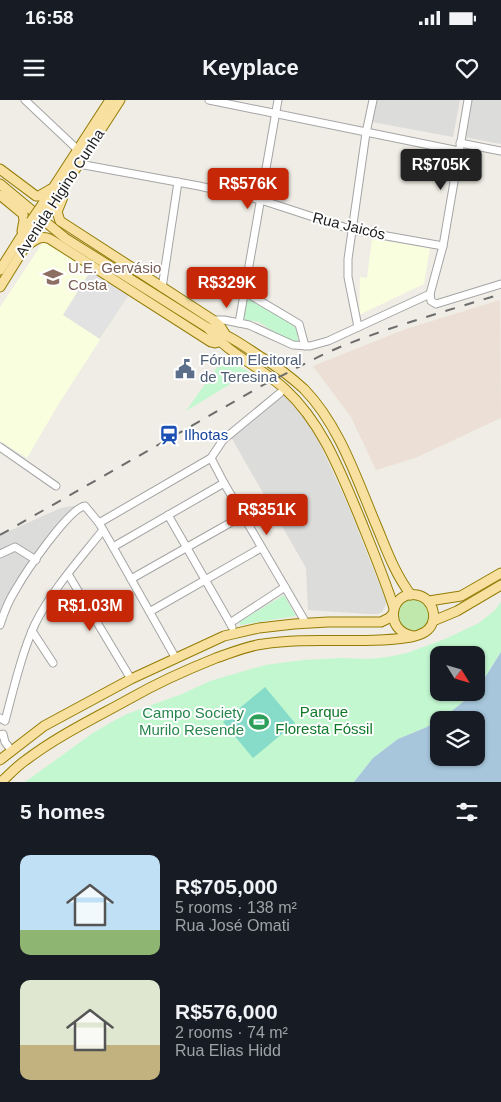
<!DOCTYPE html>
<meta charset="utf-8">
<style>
:root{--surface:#171b24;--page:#20242c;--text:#f1f3f6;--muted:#9ea1a6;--accent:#c62707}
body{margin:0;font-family:Arial,sans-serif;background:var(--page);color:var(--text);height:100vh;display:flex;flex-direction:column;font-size:19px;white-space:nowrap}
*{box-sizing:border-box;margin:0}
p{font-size:16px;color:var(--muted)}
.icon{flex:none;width:28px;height:28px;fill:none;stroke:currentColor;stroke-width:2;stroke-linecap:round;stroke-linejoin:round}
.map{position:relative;height:682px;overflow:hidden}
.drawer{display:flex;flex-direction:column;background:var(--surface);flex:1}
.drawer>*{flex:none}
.needle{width:32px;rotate:127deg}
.buttons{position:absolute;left:430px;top:546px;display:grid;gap:10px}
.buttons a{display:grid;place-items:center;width:55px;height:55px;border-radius:10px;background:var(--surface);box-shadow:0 1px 4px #0004;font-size:25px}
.price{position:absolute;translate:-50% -42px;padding:0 11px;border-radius:5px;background:var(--accent);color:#fff;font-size:16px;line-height:32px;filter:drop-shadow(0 1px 2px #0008)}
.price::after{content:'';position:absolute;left:50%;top:30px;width:15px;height:11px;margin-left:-8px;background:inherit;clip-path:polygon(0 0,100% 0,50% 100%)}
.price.active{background:#222;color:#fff}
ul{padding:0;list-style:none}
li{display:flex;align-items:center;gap:15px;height:125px;padding:0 20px}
li span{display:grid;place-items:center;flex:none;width:140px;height:100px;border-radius:10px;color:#555}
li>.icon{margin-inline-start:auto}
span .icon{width:60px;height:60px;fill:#fffc;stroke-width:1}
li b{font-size:21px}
h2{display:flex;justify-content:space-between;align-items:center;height:60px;padding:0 20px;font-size:21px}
.status{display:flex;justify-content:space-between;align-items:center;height:35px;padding:0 25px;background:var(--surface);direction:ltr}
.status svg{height:14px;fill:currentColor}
header{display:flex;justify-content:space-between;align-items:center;height:65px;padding:0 20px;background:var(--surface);font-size:22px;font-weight:600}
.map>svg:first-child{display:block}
.residential{fill:#dcdcdb}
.education{fill:#f9fedf}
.military{fill:#ecdfd5}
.grass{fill:#c0e7ac}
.park{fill:#c3f7d0}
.pitch{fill:#86dbc9}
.parking{fill:#e2e2e2}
.water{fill:#a7c6db;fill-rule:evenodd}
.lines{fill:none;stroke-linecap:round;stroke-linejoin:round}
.minor-casing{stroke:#a5a5a5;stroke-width:9}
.major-casing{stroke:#937c05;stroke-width:11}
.minor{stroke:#fff;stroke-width:7}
.major{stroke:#f8e1a0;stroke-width:9}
.rail{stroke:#6c6c6c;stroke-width:2;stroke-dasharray:10 10;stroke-linecap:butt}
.major-bridge-casing{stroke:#937c05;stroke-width:11;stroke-linecap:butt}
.major-bridge{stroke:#f8e1a0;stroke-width:9}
.labels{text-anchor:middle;stroke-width:4;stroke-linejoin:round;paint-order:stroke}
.street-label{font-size:15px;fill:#1e1e1e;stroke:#fff}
.education-label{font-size:15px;fill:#785e54;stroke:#fff;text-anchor:start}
.service-label{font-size:15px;fill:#4e5e75;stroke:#fff;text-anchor:start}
.transit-label{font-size:15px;fill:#164399;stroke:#fff;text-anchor:start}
.park-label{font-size:15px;fill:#0f792a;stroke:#fff}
.leisure-label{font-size:15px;fill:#27864d;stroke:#fff;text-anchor:end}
</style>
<div class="status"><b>16:58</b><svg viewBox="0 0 49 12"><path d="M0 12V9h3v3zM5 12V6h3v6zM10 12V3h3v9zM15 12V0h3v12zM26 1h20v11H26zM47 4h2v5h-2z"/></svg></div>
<header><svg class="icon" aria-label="menu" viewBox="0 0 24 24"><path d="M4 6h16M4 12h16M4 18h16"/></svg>Keyplace<svg class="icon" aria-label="heart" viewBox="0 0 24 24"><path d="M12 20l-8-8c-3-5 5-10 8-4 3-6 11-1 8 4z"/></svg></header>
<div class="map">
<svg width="501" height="682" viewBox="0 0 501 682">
<rect width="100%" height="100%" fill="#efede5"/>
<!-- residential -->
<g class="residential">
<path d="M376,0H460L453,37L372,22Z"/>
<path d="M470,0H501V44L464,37Z"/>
<path d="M283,294L306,320L319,342L348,405L386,501V505L382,512L377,514H368L308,510L306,468L231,337Z"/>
<path d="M79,405L44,442L0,520V435L61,408Z"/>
</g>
<!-- education -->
<g class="education">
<path d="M372,139L430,148L424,184L359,215L360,177L367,178Z"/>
<path d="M43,142H47L129,195L58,305L27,358L0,341V207Z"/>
</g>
<!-- military -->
<path class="military" d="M500,200L501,318L415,358L376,370L351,317L313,266L406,229Z"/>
<!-- grass -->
<circle class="grass" cx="413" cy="515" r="16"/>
<!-- park -->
<g class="park">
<path d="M248,199L291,223L297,230L298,243L280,236L259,222L242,219Z"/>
<path d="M225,256L250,273L227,286L186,311Z"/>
<path d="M284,495L296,516L240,525L239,522Z"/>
<path d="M501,502V552L478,589L476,590V555H439V592L474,593L453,610L427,627L398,639L373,658L354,682H25L93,633L110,623L127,614L182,594L210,581L265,565L304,560L341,558L368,559L388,557L407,553L445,539L479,523L494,511Z"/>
</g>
<!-- pitch -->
<path class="pitch" d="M265,587L295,623L253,658L223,622Z"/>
<!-- parking -->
<path class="parking" d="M91,170L129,195L100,239L63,215Z"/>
<!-- water -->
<path class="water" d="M501,552V682H354L373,658L398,639L427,627L453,610L474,593L476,592ZM439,620H476V658H439Z"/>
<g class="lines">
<defs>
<g id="minor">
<path d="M25,0L78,50"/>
<path d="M209,0L459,51"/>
<path d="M460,43L501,51"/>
<path d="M79,64L199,86L261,100L353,130L443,146"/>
<path d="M162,188L178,82"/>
<path d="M245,192L299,224L305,246"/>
<path d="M430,194L431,201L436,204L501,184"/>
<path d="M213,220H224L249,225L293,245L310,246L328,241L430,194L443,146L468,0"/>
<path d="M239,223L278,0"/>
<path d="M358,227L348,177V159L366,33L373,0"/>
<path d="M0,347L56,386"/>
<path d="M211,358L224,383L306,523"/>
<path d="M168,415L230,523"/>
<path d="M99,423L211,358L223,340L280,293"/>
<path d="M113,447L224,383"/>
<path d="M0,454L15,447L36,460"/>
<path d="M68,474L131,579"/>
<path d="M131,479L244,415"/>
<path d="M151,511L261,448"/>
<path d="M0,525C4,512 9,500 16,489C25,473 69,408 85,406L99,423L113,447L175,557"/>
<path d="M232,527L230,523L285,487"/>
<path d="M32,531L53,563"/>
<path d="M0,618L5,621C13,591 22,552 35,524C52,490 79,460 103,430"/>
<path d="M0,635L3,634L5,642L11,650"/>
</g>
<g id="major">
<path d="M0,69L36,96H39L51,89"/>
<path d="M0,84L65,138L208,228C228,234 244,246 261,257C276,266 291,277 304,289C340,326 357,380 377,427C387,451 395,474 411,495"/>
<path d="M65,86L63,97L57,112L60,121L213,220L220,226L225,234"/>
<path d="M0,95L23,114L24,120L22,131"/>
<path d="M42,105L110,0"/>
<path d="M49,110L120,0"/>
<path d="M24,148C33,142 39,134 50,139L211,242L215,243L219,242"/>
<path d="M0,170L31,121"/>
<path d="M0,187L38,126"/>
<path d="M208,228C228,254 261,267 285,289C322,323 340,371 359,416C371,446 384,477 394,508"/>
<path d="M429,501L461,496L501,473"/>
<path d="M433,521L457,511L501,485"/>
<path d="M0,660L44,626L131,579L224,536L259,528L294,524L328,522H381L389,518L393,514"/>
<path d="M1,682C9,675 17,666 26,660C59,635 95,618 131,598C159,582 186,570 216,558C231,553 247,546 263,544C312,536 362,545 411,537C416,536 420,535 425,532C440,522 434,498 417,495C390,490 383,531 413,536"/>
</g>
</defs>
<!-- minor casing -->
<use href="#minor" class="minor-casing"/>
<!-- major casing -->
<use href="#major" class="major-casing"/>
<!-- minor -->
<use href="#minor" class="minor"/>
<!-- major -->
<use href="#major" class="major"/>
<!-- rail -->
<path class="rail" d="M0,435L265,284C290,272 314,258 340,247C392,226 447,211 501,194"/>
<defs>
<g id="major-bridge">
<path d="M31,121L42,105"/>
<path d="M38,126L49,110"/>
</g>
</defs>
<!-- major-bridge casing -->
<use href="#major-bridge" class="major-bridge-casing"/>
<!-- major-bridge -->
<use href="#major-bridge" class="major-bridge"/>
</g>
<!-- icons -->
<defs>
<symbol id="school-bare" viewBox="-9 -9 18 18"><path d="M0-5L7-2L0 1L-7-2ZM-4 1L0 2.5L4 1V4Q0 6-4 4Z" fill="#8d6e63" stroke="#fff" stroke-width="2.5" paint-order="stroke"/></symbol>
<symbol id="civic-bare" viewBox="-9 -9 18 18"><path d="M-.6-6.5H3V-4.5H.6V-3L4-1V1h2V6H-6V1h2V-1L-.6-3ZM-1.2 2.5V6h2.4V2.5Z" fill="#5c6f8a" stroke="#fff" stroke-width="2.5" paint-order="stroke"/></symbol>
<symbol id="station-bare" viewBox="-9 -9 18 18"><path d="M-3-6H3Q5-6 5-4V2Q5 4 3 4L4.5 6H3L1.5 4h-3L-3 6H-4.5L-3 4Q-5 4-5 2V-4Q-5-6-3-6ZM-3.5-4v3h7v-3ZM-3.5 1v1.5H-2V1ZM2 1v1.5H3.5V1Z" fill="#1a4fb4" stroke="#fff" stroke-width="2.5" paint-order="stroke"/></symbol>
<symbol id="stadium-bare" viewBox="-9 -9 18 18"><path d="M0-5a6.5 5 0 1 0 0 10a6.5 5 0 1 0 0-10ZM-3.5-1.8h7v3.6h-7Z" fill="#2e9e5b" stroke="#fff" stroke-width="2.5" paint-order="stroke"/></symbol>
</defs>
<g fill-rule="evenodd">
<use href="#school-bare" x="39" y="163" width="28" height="28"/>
<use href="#civic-bare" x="171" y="255" width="28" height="28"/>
<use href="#station-bare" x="155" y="321" width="28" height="28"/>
<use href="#stadium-bare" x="245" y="608" width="28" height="28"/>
</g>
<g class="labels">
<!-- street labels -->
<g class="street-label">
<text transform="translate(60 93) rotate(-57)" y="5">Avenida Higino Cunha</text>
<text transform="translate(349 126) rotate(14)" y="5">Rua Jaicós</text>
</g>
<!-- education labels -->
<g class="education-label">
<text x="68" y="173">U.E. Gervásio<tspan x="68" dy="17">Costa</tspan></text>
</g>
<!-- service labels -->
<g class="service-label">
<text x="200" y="265">Fórum Eleitoral<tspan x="200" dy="17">de Teresina</tspan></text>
</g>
<!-- transit labels -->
<g class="transit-label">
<text x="184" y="340">Ilhotas</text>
</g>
<!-- park labels -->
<g class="park-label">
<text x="324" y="617">Parque<tspan x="324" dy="17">Floresta Fóssil</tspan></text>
</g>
<!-- leisure labels -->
<g class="leisure-label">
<text x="244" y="618">Campo Society<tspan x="244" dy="17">Murilo Resende</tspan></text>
</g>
</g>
</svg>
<div class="buttons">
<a><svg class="needle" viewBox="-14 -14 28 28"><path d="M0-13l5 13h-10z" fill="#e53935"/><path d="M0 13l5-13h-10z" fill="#9ea1a6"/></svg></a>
<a><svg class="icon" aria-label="layers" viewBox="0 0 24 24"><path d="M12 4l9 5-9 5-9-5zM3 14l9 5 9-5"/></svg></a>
</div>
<b class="price active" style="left:441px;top:91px">R$705K</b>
<b class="price" style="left:248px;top:110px">R$576K</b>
<b class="price" style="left:227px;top:209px">R$329K</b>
<b class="price" style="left:267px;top:436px">R$351K</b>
<b class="price" style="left:90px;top:532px">R$1.03M</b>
</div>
<section class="drawer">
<h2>5 homes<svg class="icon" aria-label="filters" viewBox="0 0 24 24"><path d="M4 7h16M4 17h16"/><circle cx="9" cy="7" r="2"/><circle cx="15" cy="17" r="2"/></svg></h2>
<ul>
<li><span style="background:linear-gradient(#bfe0f5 75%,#8fb573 0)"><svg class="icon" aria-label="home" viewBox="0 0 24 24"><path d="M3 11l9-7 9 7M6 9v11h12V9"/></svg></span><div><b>R$705,000</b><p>5 rooms · 138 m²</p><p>Rua José Omati</p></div></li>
<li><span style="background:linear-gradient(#dfe7d0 65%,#c2b280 0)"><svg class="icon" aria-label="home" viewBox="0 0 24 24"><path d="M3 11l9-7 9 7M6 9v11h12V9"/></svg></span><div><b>R$576,000</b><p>2 rooms · 74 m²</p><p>Rua Elias Hidd</p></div></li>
</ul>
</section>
